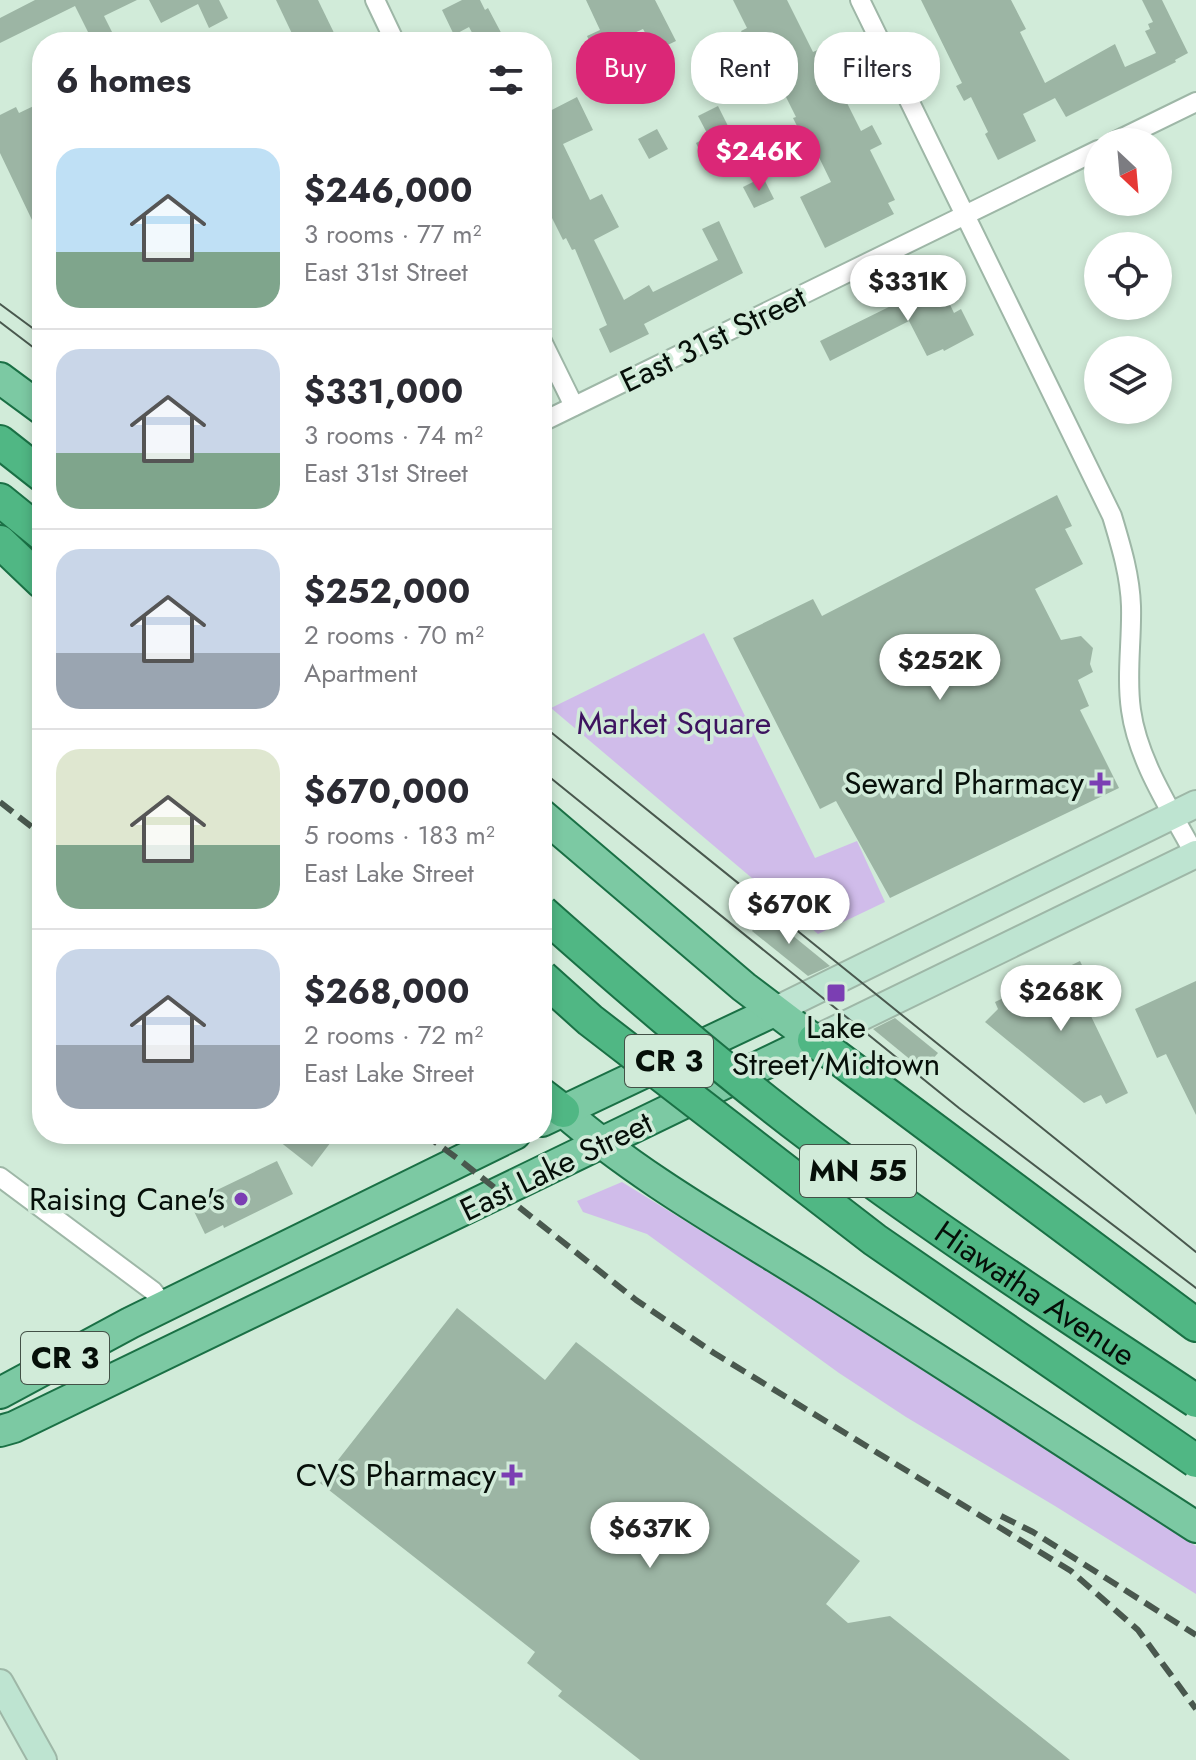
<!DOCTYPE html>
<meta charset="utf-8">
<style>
:root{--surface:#fff;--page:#f7f7f7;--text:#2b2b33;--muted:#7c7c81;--line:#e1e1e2;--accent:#db2777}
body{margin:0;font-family:Jost,sans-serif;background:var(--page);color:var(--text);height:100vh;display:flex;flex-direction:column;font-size:30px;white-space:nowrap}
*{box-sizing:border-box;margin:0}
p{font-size:26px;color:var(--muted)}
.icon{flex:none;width:44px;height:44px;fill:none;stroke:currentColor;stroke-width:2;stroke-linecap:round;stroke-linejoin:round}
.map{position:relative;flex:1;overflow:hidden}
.drawer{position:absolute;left:32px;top:32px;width:520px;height:1112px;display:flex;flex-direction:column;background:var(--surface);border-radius:32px;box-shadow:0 4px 12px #0003}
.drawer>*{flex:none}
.hud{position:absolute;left:576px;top:32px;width:500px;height:72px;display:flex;gap:16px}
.needle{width:52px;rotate:154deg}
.tools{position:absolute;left:1084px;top:128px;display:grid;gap:16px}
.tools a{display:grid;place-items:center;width:88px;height:88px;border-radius:50%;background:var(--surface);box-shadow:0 4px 12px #0003;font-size:40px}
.price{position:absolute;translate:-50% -68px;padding:0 18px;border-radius:28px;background:#fff;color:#222;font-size:26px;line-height:52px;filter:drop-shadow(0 2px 4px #0008)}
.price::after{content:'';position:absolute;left:50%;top:48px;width:24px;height:18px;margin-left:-12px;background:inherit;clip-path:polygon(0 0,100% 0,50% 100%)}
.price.current{background:var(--accent);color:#fff}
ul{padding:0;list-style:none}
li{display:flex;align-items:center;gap:24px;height:200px;padding:0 24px}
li+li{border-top:2px solid var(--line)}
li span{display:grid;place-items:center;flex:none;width:224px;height:160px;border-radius:24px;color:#555}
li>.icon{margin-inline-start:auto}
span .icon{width:96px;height:96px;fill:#fffc;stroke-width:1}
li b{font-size:34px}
h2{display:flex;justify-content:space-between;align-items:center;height:96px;padding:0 24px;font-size:34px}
.pill{padding:0 28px;border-radius:32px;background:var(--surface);box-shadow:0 4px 12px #0003;font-size:28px;line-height:72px}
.pill.current{background:var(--accent);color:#fff}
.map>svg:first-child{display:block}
.green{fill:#d0bcea}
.building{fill:#9cb5a4}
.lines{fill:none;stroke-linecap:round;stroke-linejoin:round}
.minor-casing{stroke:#9eb7a7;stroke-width:22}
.secondary-casing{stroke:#9eb7a7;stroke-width:30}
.primary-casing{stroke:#1a7045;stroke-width:34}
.trunk-casing{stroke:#1a7045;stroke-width:36}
.minor{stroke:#fff;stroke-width:18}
.secondary{stroke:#bee4d1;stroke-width:26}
.primary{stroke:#7cc9a3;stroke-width:30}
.trunk{stroke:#50b784;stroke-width:32}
.tram{stroke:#49584e;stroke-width:2}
.rail{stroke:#49584e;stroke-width:6;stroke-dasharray:16 8;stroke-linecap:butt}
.trunk-bridge-casing{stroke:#1a7045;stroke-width:36;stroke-linecap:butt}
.trunk-bridge{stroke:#50b784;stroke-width:32}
.poi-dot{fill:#7b3eb3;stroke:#d1ebd9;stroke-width:3}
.labels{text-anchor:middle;stroke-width:7;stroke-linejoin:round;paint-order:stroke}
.shield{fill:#d1ebd9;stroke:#435147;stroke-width:2}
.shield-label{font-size:30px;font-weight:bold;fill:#060f09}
.street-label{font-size:32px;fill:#060f09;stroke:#d1ebd9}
.park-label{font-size:32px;fill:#3d135f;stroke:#d1ebd9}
.poi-label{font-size:32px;fill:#060f09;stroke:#d1ebd9;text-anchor:end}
</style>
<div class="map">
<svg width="1196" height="1760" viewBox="0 0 1196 1760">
<rect width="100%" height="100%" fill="#d1ebd9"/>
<!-- green -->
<g class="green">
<path d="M704,633L815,858L857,841L885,902L818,934L551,708Z"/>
<path d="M622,1182L824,1307L1196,1546V1594L1055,1506L906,1417L839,1373L647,1234L583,1212L577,1201Z"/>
</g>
<!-- building -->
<g class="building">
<path d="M35,0H137L104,16L114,36L105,42H93L75,6L0,43V18Z"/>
<path d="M149,0H219L228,18L209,28L198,4L161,23Z"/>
<path d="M276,0H318L336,37L327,42H296Z"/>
<path d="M462,0H480L485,10L488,8L506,42H477L469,27L454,35L442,10Z"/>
<path d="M586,0H655L676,41L655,51L643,29L594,51L587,36L600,30Z"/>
<path d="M733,0H787L813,52L820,49L861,131L872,125L882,144L870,150L895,200L888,203L894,214L825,248L800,197L831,182L811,141L808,142L805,135L802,136L793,118L796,117L763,51L754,55L741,31L747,28Z"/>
<path d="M921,0H1011L1026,29L1020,32L1045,83L1115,44L1125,67L1156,53L1145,31L1150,29L1148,24L1153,22L1142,0H1162L1188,53L1175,60L1176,62L1066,117L1055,98L1023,114L1036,141L998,160L985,134L988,132L971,97L964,101L956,86L962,83Z"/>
<path d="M577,97L593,130L563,144L590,200L602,194L619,227L594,240L624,300L649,285L653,292L718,260L702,229L719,221L743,273L644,324L649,334L610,353L599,329L607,325L575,249L572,250L566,238L563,240L547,208L542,211V115Z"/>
<path d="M42,102V241L0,153V115L16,107L19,113Z"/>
<path d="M718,106L728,126L708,135L698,116Z"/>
<path d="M657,129L668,149L649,159L638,139Z"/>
<path d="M716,133L726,152L705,162L696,143Z"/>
<path d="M763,177L774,199L754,208L743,187Z"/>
<path d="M937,278L954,313L961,309L974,335L944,351L943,349L927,356L909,321L830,361L820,341L901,301L898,296L904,294L903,292Z"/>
<path d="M1057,495L1072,526L1065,529L1083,564L1035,589L1061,640L1081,636L1093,648L1090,664L1093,672L1078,680L1089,706L1080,710L1119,788L890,898L836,801L820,809L733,638L813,599L822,616Z"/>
<path d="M765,913L830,966L808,976L752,931Z"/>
<path d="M1080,961L1102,1006L1089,1012L1128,1093L1106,1104L1101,1095L1084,1103L985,1022L998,1009L995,1002Z"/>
<path d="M1196,981V1115L1166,1054L1157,1058L1135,1009Z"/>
<path d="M895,1018L938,1053L923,1070L873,1029Z"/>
<path d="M270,1134H337L312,1167Z"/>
<path d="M277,1161L293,1194L224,1228L223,1225L205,1234L190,1203Z"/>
<path d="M457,1308L545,1380L576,1342L860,1561L826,1604L848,1623L890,1616L1070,1760H640L558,1696L562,1691L527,1663L535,1652L320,1483Z"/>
</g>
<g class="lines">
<defs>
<g id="minor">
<path d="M375,0L395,42"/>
<path d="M860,0L1112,516C1121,546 1130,575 1131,606C1132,641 1126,675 1131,710C1138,761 1171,810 1195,855"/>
<path d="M1114,142L1196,102"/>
<path d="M542,341L574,406"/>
<path d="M542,422L1098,150"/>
<path d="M0,1177L153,1291L165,1306"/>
</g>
<g id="secondary">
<path d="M774,1011L1196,804"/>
<path d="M814,1040L1196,854"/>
<path d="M0,1683L43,1760"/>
</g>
<g id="primary">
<path d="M0,378L42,409"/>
<path d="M563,1111C641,1179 732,1229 819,1284C945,1364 1071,1446 1196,1527"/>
<path d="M542,1121L774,1011"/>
<path d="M0,1393L130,1323L515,1134"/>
<path d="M0,1431L14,1427L814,1040L744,987L542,815"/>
</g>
<g id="trunk">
<path d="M0,442L42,475"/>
<path d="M0,500L42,534"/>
<path d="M0,542L42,582"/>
<path d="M814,1040L1196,1325"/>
<path d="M542,1095L563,1111"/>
</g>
</defs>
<!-- minor casing -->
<use href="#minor" class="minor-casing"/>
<!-- secondary casing -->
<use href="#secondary" class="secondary-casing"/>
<!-- primary casing -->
<use href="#primary" class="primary-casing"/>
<!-- trunk casing -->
<use href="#trunk" class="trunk-casing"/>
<!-- minor -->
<use href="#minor" class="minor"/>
<!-- secondary -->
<use href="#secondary" class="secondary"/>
<!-- primary -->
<use href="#primary" class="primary"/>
<!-- trunk -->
<use href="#trunk" class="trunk"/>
<!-- tram -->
<g class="tram">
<path d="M0,304L42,335"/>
<path d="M0,322L42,354"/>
<path d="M542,725L1196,1252"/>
<path d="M542,771L959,1108L1196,1288"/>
</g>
<!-- rail -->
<g class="rail">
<path d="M0,802L42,835"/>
<path d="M424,1134L461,1161L636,1300L714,1353L1071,1571L1138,1630L1196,1709"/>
<path d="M1001,1516L1033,1532L1196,1635"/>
</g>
<defs>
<g id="trunk-bridge">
<path id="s1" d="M542,912C630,990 718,1066 812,1137C936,1231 1067,1315 1196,1401"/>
<path d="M542,977L590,1020L875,1240L1196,1461"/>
</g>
</defs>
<!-- trunk-bridge casing -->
<use href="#trunk-bridge" class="trunk-bridge-casing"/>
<!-- trunk-bridge -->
<use href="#trunk-bridge" class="trunk-bridge"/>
</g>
<!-- markers -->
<g class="poi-dot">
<path d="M1096 771h8v8h8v8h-8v8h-8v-8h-8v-8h8z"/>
<rect x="826" y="983" width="20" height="20" rx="4"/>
<circle cx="241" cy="1199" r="8"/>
<path d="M508 1463h8v8h8v8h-8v8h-8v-8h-8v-8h8z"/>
</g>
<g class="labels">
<!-- shield labels -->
<g class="shield">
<rect x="625" y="1035" width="88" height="52" rx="6"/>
<rect x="800" y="1145" width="116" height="52" rx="6"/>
<rect x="21" y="1332" width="88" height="52" rx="6"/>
</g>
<g class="shield-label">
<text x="669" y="1071">CR 3</text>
<text x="858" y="1181">MN 55</text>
<text x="65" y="1368">CR 3</text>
</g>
<!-- street labels -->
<g class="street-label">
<text transform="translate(713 339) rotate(-26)" y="11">East 31st Street</text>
<text transform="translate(556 1166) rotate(-26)" y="11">East Lake Street</text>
<text dy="11" stroke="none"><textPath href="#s1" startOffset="624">Hiawatha Avenue</textPath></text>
</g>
<!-- park labels -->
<g class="park-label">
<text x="674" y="734">Market Square</text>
</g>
<!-- poi labels -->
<g class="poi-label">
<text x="1084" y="794">Seward Pharmacy</text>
<text x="836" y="1038" text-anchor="middle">Lake<tspan x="836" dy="37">Street/Midtown</tspan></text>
<text x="225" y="1210">Raising Cane's</text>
<text x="496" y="1486">CVS Pharmacy</text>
</g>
</g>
</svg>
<div class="tools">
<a><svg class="needle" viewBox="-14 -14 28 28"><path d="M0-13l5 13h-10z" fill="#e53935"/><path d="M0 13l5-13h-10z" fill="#7c7c81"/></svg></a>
<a><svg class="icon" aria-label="locate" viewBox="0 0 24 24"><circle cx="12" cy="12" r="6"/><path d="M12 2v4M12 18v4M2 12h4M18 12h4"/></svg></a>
<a><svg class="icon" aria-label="layers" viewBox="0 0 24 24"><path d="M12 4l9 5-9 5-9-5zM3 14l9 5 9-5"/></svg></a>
</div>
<b class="price current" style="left:759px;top:193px">$246K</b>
<b class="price" style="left:908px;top:323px">$331K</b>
<b class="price" style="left:940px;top:702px">$252K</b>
<b class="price" style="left:789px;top:946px">$670K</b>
<b class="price" style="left:1061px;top:1033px">$268K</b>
<b class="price" style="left:650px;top:1570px">$637K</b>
<div class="hud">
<a class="pill current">Buy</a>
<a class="pill">Rent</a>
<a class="pill">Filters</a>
</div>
<section class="drawer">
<h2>6 homes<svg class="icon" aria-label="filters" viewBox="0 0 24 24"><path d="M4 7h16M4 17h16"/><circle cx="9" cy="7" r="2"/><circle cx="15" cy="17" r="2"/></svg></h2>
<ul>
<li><span style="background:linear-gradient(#bfe0f5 65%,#7fa58c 0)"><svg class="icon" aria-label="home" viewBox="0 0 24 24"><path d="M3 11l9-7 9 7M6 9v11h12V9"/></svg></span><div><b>$246,000</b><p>3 rooms · 77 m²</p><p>East 31st Street</p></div></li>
<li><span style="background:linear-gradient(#c9d6e8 65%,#7fa58c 0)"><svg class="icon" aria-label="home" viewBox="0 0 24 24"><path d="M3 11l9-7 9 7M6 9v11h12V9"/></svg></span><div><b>$331,000</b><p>3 rooms · 74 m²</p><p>East 31st Street</p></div></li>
<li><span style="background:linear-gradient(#c9d6e8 65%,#9aa5b1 0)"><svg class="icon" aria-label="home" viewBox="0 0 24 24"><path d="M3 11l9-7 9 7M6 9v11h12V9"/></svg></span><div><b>$252,000</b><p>2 rooms · 70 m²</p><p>Apartment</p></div></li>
<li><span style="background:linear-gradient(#dfe7d0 60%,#7fa58c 0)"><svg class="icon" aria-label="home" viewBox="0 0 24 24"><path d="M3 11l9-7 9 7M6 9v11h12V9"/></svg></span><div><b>$670,000</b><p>5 rooms · 183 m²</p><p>East Lake Street</p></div></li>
<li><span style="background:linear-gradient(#c9d6e8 60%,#9aa5b1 0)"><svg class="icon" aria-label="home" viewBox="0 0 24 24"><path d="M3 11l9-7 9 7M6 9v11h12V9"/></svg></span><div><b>$268,000</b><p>2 rooms · 72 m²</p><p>East Lake Street</p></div></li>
</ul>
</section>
</div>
